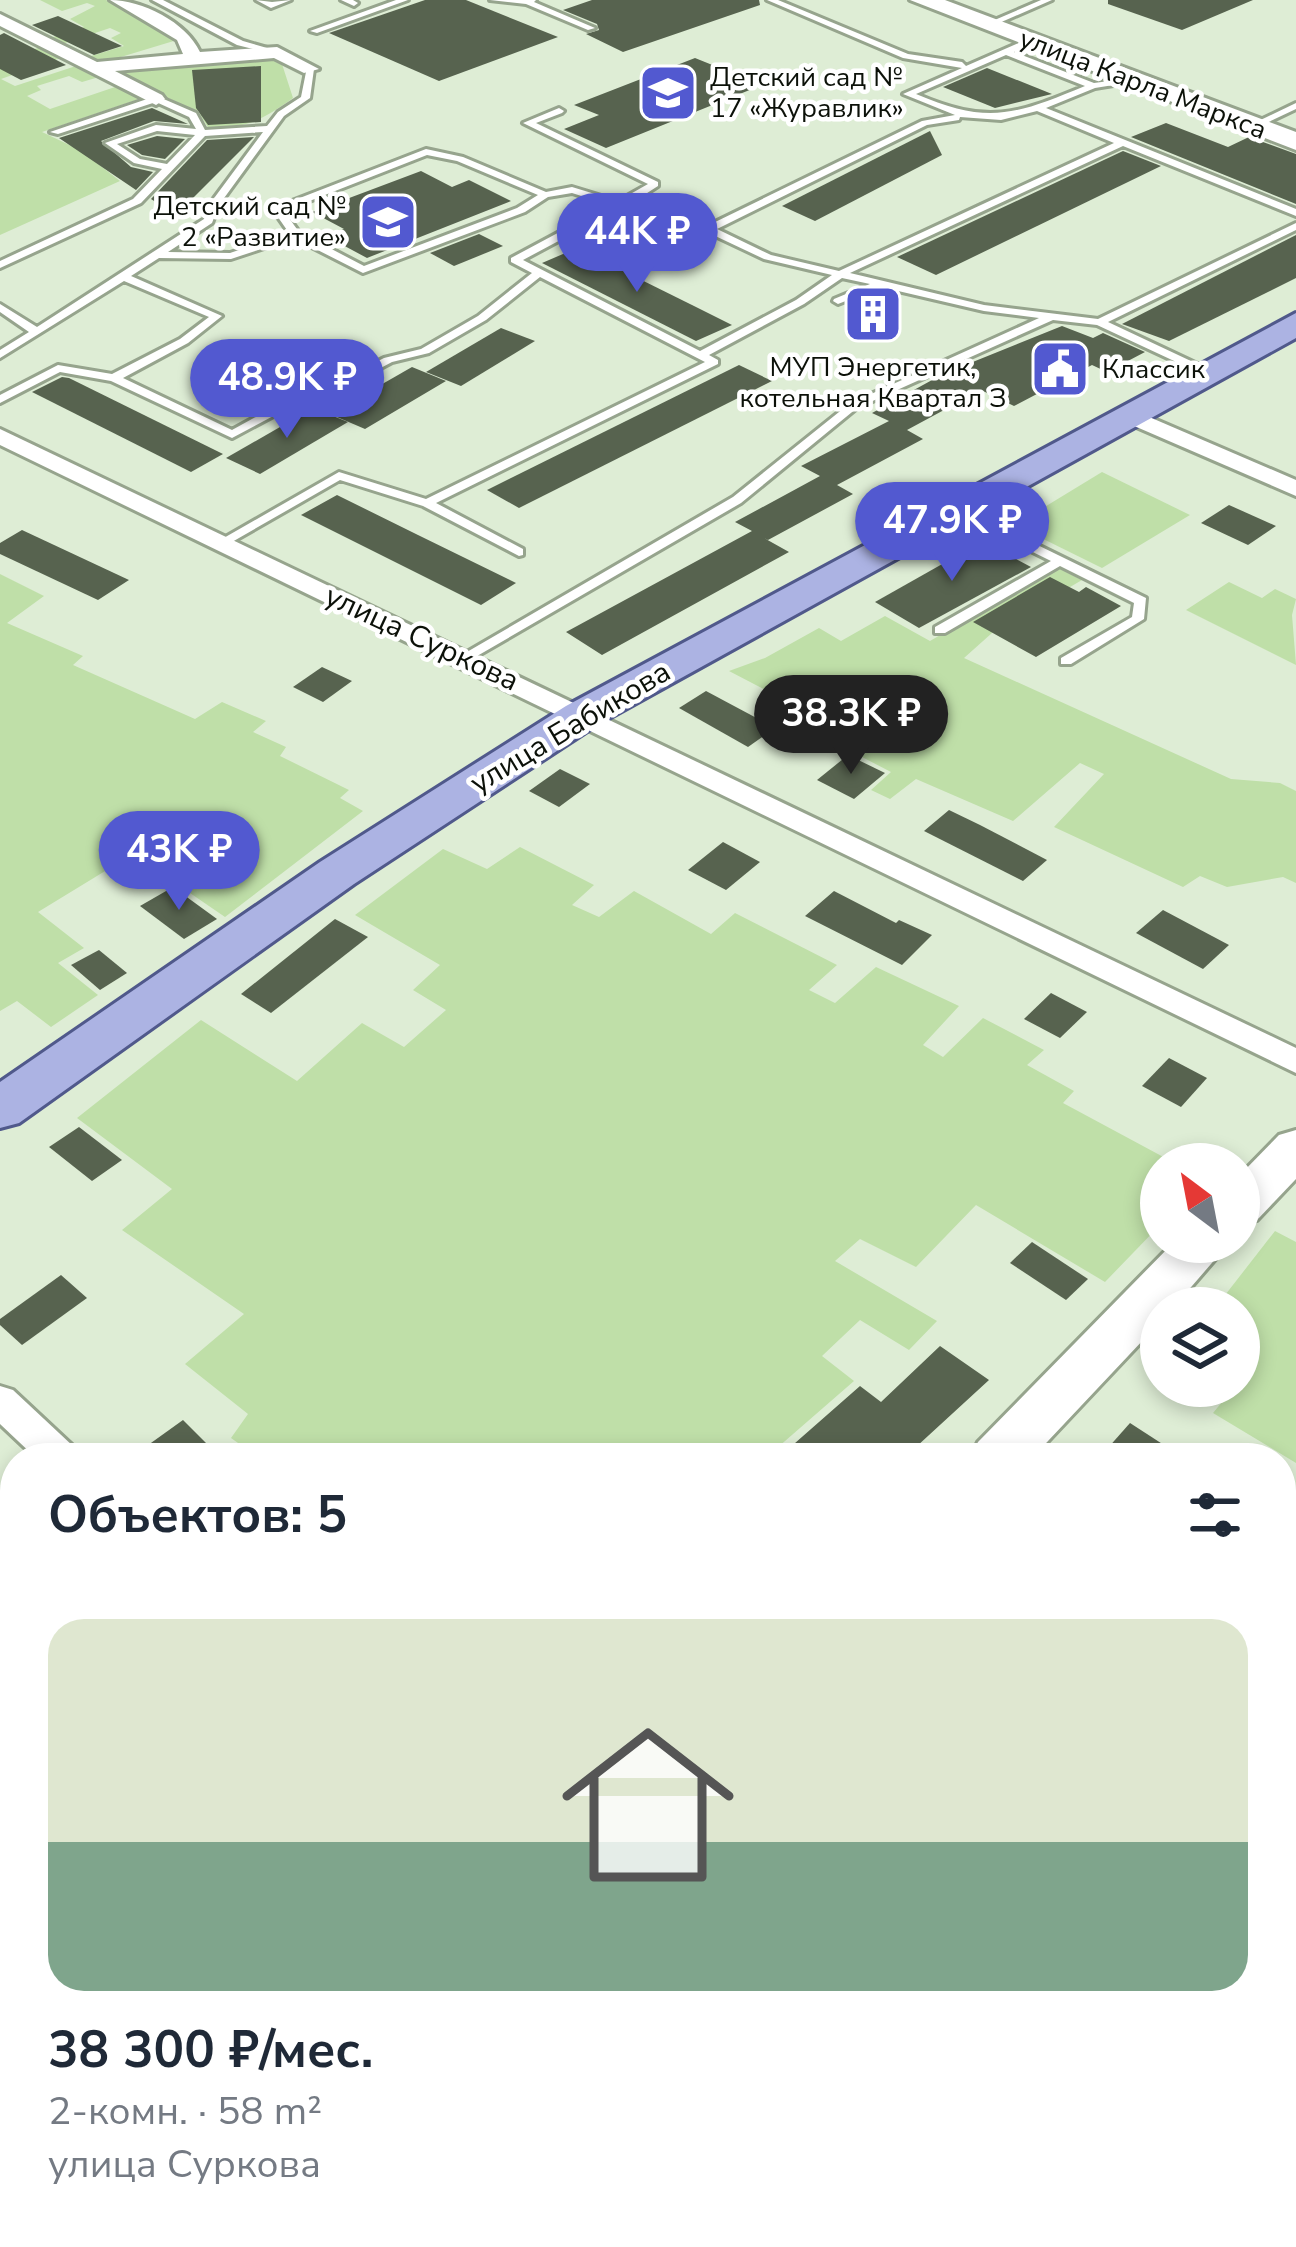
<!DOCTYPE html>
<html lang="ru">
<meta charset="utf-8">
<style>
:root{--surface:#fff;--page:#f6f6f7;--text:#1f2937;--muted:#747a83;--accent:#5259d0}
body{margin:0;font-family:"Nunito Sans",sans-serif;background:var(--page);color:var(--text);height:100vh;display:flex;flex-direction:column;font-size:45px;white-space:nowrap}
*{box-sizing:border-box;margin:0}
p{font-size:39px;color:var(--muted)}
.icon{flex:none;width:66px;height:66px;fill:none;stroke:currentColor;stroke-width:2;stroke-linecap:round;stroke-linejoin:round}
.map{position:relative;flex:1;overflow:hidden}
.drawer{position:absolute;left:0px;top:1443px;width:1296px;height:804px;display:flex;flex-direction:column;background:var(--surface);border-radius:48px 48px 0 0;box-shadow:0 6px 18px #0003}
.drawer>*{flex:none}
.needle{width:78px;rotate:328deg}
.controls{position:absolute;left:1140px;top:1143px;display:grid;gap:24px}
.controls a{display:grid;place-items:center;width:120px;height:120px;border-radius:50%;background:var(--surface);box-shadow:0 6px 18px #0003;font-size:60px}
.price{position:absolute;translate:-50% -102px;padding:0 27px;border-radius:42px;background:var(--accent);color:#fff;font-size:39px;line-height:78px;filter:drop-shadow(0 3px 6px #0008)}
.price::after{content:'';position:absolute;left:50%;top:72px;width:36px;height:27px;margin-left:-18px;background:inherit;clip-path:polygon(0 0,100% 0,50% 100%)}
.price.on{background:#222;color:#fff}
ul{padding:0;list-style:none}
li{display:grid;align-content:center;gap:24px;height:636px;padding:0 48px}
li span{display:grid;place-items:center;height:372px;border-radius:36px;color:#555}
li>.icon{margin-inline-start:auto}
span .icon{width:216px;height:216px;fill:#fffc;stroke-width:1}
li b{font-size:51px}
h2{display:flex;justify-content:space-between;align-items:center;height:144px;padding:0 48px;font-size:51px}
.map>svg:first-child{display:block}
.green{fill:#bfdfa8}
.building{fill:#57634f}
.lines{fill:none;stroke-linecap:round;stroke-linejoin:round}
.lane-casing{stroke:#96a48d;stroke-width:6}
.street-casing{stroke:#96a48d;stroke-width:6}
.secondary-casing{stroke:#96a48d;stroke-width:6}
.primary-casing{stroke:#50598b;stroke-width:6}
.lane{fill:#fff;fill-rule:evenodd}
.street{fill:#fff;fill-rule:evenodd}
.secondary{fill:#fff;fill-rule:evenodd}
.primary{fill:#acb3e3;fill-rule:evenodd}
.labels{text-anchor:middle;stroke-width:9;stroke-linejoin:round;paint-order:stroke}
.far-poi-label{font-size:27px;fill:#0c1109;stroke:#fff;text-anchor:start}
.far-street-label{font-size:27px;fill:#0c1109;stroke:#fff}
.street-label{font-size:30px;fill:#0c1109;stroke:#fff}
</style>
<div class="map">
<svg width="1296" height="2247" viewBox="0 0 1296 2247">
<rect width="100%" height="100%" fill="#deedd5"/>
<!-- green -->
<g class="green">
<path d="M40,0H106L177,40L101,63L88,57L124,46L111,38L121,33L110,28L62,44L50,38L84,27L70,19L95,6L87,3L62,11Z"/>
<path d="M41,47L63,57L1,79L15,86L79,65L99,77L82,82L69,76L37,86L41,90L27,96L50,109L118,86L142,98L42,132L80,150L120,181L0,235V60Z"/>
<path d="M270,58L282,64L293,98C263,120 246,128 209,129L199,113L123,76L124,70Z"/>
<path d="M1102,472L1190,515L1102,568L1015,525Z"/>
<path d="M1057,567L1082,580L992,633L964,658L1231,779L1280,783L1296,791V883L1283,877L1227,887L1200,876L1183,887L1054,827L1104,774L1080,763L1013,821L916,779L890,799L871,790L891,772L835,743L891,701L867,690L802,734L781,724L790,717L779,697L729,671L765,658L819,628L841,641L885,616L930,641Z"/>
<path d="M0,574L44,596L7,623L83,656L73,665L195,719L222,702L266,721L253,732L286,747L280,756L349,790L340,798L363,811L225,917L133,854L38,912L84,948L58,963L98,995L51,1027L17,1001L0,1011Z"/>
<path d="M1229,582L1262,598L1275,589L1296,599L1292,615L1296,665L1186,610Z"/>
<path d="M520,847L594,885L572,905L599,917L634,891L711,934L735,913L837,965L809,990L835,1003L876,967L959,1006L923,1045L943,1057L983,1018L1044,1050L1027,1065L1074,1091L1063,1103L1169,1160L1161,1164V1224L1105,1282L976,1205L916,1267L860,1239L835,1261L937,1321L909,1350L860,1320L822,1356L854,1381L777,1448L788,1458H259L231,1438L248,1414L185,1364L244,1314L122,1230L172,1189L77,1118L201,1020L297,1081L362,1023L404,1047L446,1010L413,990L440,965L355,915L443,849L487,869Z"/>
<path d="M1275,1231L1296,1242V1463L1213,1413L1259,1357L1239,1343V1308H1215Z"/>
<path d="M1281,1540L1296,1548V2141L1281,2163Z"/>
<path d="M15,1650V2167L11,2172L0,2162V1662Z"/>
<path d="M369,2232H645L632,2247H356Z"/>
</g>
<!-- building -->
<g class="building">
<path d="M425,0H466L558,37L439,81L329,33Z"/>
<path d="M592,0H759L760,5L623,52L586,34L599,30L597,24L563,10Z"/>
<path d="M1108,0H1253L1182,30L1108,4Z"/>
<path d="M58,16L122,46L94,55L32,25Z"/>
<path d="M4,33L66,65L21,80L0,69V35Z"/>
<path d="M695,58L762,85L606,148L564,129L599,115L574,105Z"/>
<path d="M261,66V122L208,125L196,108L192,70Z"/>
<path d="M987,68L1052,94L995,108L943,87Z"/>
<path d="M152,108L188,124L154,121L101,141L131,167L153,172L136,190L59,138Z"/>
<path d="M1166,123L1228,147L1249,137L1296,154V204L1131,137Z"/>
<path d="M930,131L942,155L815,221L782,206Z"/>
<path d="M157,136L185,139L165,159L142,155L127,145Z"/>
<path d="M254,137L176,215L151,199L207,140Z"/>
<path d="M1123,151L1161,166L936,275L897,257Z"/>
<path d="M421,171L452,187L469,180L511,201L367,258L326,236L344,229L312,212Z"/>
<path d="M479,234L503,246L454,266L430,253Z"/>
<path d="M1296,235V278L1169,341L1122,324Z"/>
<path d="M577,248L694,306L732,325L696,341L542,263Z"/>
<path d="M1062,326L1093,338L1103,333L1145,352L1107,372L1092,365L1014,406L981,390L907,430L923,439L837,485L853,494L768,540L764,538L789,552L602,655L566,632L752,531L735,522L820,476L801,466L889,421L872,413L943,374Z"/>
<path d="M501,328L535,341L461,386L426,372Z"/>
<path d="M739,365L772,381L519,508L487,490Z"/>
<path d="M412,367L446,381L365,429L330,414Z"/>
<path d="M62,377L69,378L223,454L191,472L32,392Z"/>
<path d="M313,408L348,422L260,474L226,458Z"/>
<path d="M337,495L418,535L516,583L481,605L301,515Z"/>
<path d="M1229,505L1276,526L1248,545L1201,523Z"/>
<path d="M22,530L129,580L98,600L0,554V543Z"/>
<path d="M983,541L1031,567L919,628L875,602Z"/>
<path d="M1050,577L1079,592L1086,587L1121,606L1036,657L973,622Z"/>
<path d="M322,667L352,681L323,702L293,687Z"/>
<path d="M706,691L775,728L748,747L679,708Z"/>
<path d="M848,755L885,773L854,799L817,780Z"/>
<path d="M560,769L590,784L559,807L529,791Z"/>
<path d="M949,810L980,825L1047,860L1023,881L924,831Z"/>
<path d="M723,842L760,862L726,890L688,870Z"/>
<path d="M173,887L217,919L184,939L140,906Z"/>
<path d="M834,891L896,923L899,920L932,935L902,965L805,916Z"/>
<path d="M1163,910L1229,945L1203,969L1136,933Z"/>
<path d="M335,919L368,937L271,1013L241,994Z"/>
<path d="M99,950L127,973L100,990L71,965Z"/>
<path d="M1051,993L1087,1012L1060,1038L1024,1019Z"/>
<path d="M1169,1058L1207,1078L1181,1107L1142,1086Z"/>
<path d="M79,1127L122,1160L92,1181L49,1147Z"/>
<path d="M1032,1242L1088,1279L1066,1300L1010,1263Z"/>
<path d="M61,1275L87,1298L22,1345L0,1325V1319Z"/>
<path d="M940,1346L989,1380L904,1458H778L860,1386L881,1402Z"/>
<path d="M183,1420L221,1458H130Z"/>
<path d="M1130,1423L1184,1458H1099Z"/>
</g>
<g class="lines">
<defs>
<g id="lane">
<path d="M152,0H163L243,41L281,52L277,55L237,45Z"/>
<path d="M256,0L272,2L291,0L271,8Z"/>
<path d="M341,0H353L358,3L354,6Z"/>
<path d="M396,0H408L317,33L310,31Z"/>
<path d="M490,0H536L534,2L595,28L588,30L526,4Z"/>
<path d="M767,0H778L908,54L962,62L966,66L1030,38L1034,41L1033,43L1014,52L1094,83L1132,78V82L1095,88L1046,108L1296,209V216L1123,146L850,273L984,305L1098,319L1296,223V230L1108,322L1210,370V374H1202L1097,325L1053,320L857,408L741,503L465,663L460,662V656L733,497L849,404L1039,318L984,311L881,287L838,304L833,301L834,299L870,284L842,278L804,304L709,355L718,360V364L436,503L523,549V555L519,556L423,506L340,480L225,546H217L215,543L339,472L426,499L705,362L540,277L486,320L429,353L392,362L341,389L309,397L232,438L111,381L60,372L0,403V395L58,365L112,374L180,339L209,317L124,281L0,358V350L29,332L0,312V304L37,327L204,219L209,205L263,132L205,136L141,203L0,268V261L133,199L162,169L134,163L105,143L156,125L196,129L189,117L156,102L58,134L50,132L153,97H159L196,113L205,130L267,126L278,112L301,97L307,67L314,69L310,98L284,116L219,205L212,223L168,252L230,253L289,233L273,210L274,208L426,149L463,157L546,192L572,187L618,201L648,184L523,123L559,108L564,111L562,113L536,123L658,182V186L644,195L709,225L922,121L955,115L903,94L962,68L903,58ZM1006,55L1085,86C1015,115 988,125 916,94ZM1037,111L1114,143L839,271L771,255L717,229L927,125L959,120L960,117L1001,120ZM157,131L195,135L167,164L140,159L117,144ZM427,155L457,161L538,195L517,208L364,266L299,232L284,211ZM572,193L610,205L511,258V262L532,273L478,316L421,349L384,358L333,384L301,392L232,430L123,378L188,343L222,316L131,276L159,258L231,259L294,238L363,273L525,212L548,197ZM637,199L764,259L832,275L796,300L700,351L523,260Z"/>
<path d="M1041,0H1052L990,27L983,25Z"/>
<path d="M1296,103V109L1256,128L1248,126Z"/>
<path d="M958,506L1146,598L1144,619L1071,664H1061V658L1132,617L1134,603L1060,566L945,633H935V627L1051,561L954,513L952,510Z"/>
</g>
<g id="street">
<path d="M110,0C142,0 186,22 200,52L277,47L319,69L304,73L274,58L115,71L162,95L165,99L156,105L0,26V14L97,62L183,54L177,40Z"/>
<path d="M1126,407L1296,480V496L1118,419L1115,414Z"/>
<path d="M0,429L1296,1048V1073L0,445Z"/>
<path d="M0,1386L13,1390L74,1447L80,1458H36L0,1424Z"/>
<path d="M899,2232H958L965,2247H905Z"/>
</g>
<g id="secondary">
<path d="M910,0H945L1296,132V150Z"/>
<path d="M1296,1130V1179L1257,1220L1239,1226V1176L1279,1135Z"/>
<path d="M1174,1242H1230L1173,1308H1161V1321L1032,1458H970L978,1442Z"/>
<path d="M237,2232H315L308,2247H230Z"/>
</g>
<path id="primary" d="M1296,313V338L598,724L354,884L19,1123L0,1128V1082L320,862L566,706Z"/>
</defs>
<!-- lane casing -->
<use href="#lane" class="lane-casing"/>
<!-- street casing -->
<use href="#street" class="street-casing"/>
<!-- secondary casing -->
<use href="#secondary" class="secondary-casing"/>
<!-- primary casing -->
<use href="#primary" class="primary-casing"/>
<!-- lane -->
<use href="#lane" class="lane"/>
<!-- street -->
<use href="#street" class="street"/>
<!-- secondary -->
<use href="#secondary" class="secondary"/>
<!-- primary -->
<use href="#primary" class="primary"/>
</g>
<!-- icons -->
<defs>
<symbol id="school-square" viewBox="-11 -11 22 22"><rect x="-9" y="-9" width="18" height="18" rx="4" fill="#5259d0" stroke="#fff"/><path d="M0-5L7-2L0 1L-7-2ZM-4 1L0 2.5L4 1V4Q0 6-4 4Z" fill="#fff"/></symbol>
<symbol id="building-square" viewBox="-11 -11 22 22"><rect x="-9" y="-9" width="18" height="18" rx="4" fill="#5259d0" stroke="#fff"/><path d="M-4-6H4V6H1V3H-1V6H-4ZM-2.5-4.3h1.7v1.8h-1.7ZM.8-4.3h1.7v1.8H.8ZM-2.5-1h1.7V.8h-1.7ZM.8-1h1.7V.8H.8Z" fill="#fff"/></symbol>
<symbol id="civic-square" viewBox="-11 -11 22 22"><rect x="-9" y="-9" width="18" height="18" rx="4" fill="#5259d0" stroke="#fff"/><path d="M-.6-6.5H3V-4.5H.6V-3L4-1V1h2V6H-6V1h2V-1L-.6-3ZM-1.2 2.5V6h2.4V2.5Z" fill="#fff"/></symbol>
</defs>
<g fill-rule="evenodd">
<use href="#school-square" x="635" y="60" width="66" height="66"/>
<use href="#school-square" x="355" y="189" width="66" height="66"/>
<use href="#building-square" x="840" y="281" width="66" height="66"/>
<use href="#civic-square" x="1027" y="336" width="66" height="66"/>
</g>
<g class="labels">
<!-- far-poi labels -->
<g class="far-poi-label">
<text x="710" y="86">Детский сад №<tspan x="710" dy="31">17 «Журавлик»</tspan></text>
<text x="346" y="215" text-anchor="end">Детский сад №<tspan x="346" dy="31">2 «Развитие»</tspan></text>
<text x="873" y="376" text-anchor="middle">МУП Энергетик,<tspan x="873" dy="31">котельная Квартал З</tspan></text>
<text x="1102" y="378">Классик</text>
</g>
<!-- far-street labels -->
<g class="far-street-label">
<text transform="translate(1143 84) rotate(21)" y="9">улица Карла Маркса</text>
</g>
<!-- street labels -->
<g class="street-label">
<text transform="translate(422 638) rotate(25)" y="10">улица Суркова</text>
<text transform="translate(570 727) rotate(-31)" y="10">улица Бабикова</text>
</g>
</g>
</svg>
<div class="controls">
<a><svg class="needle" viewBox="-14 -14 28 28"><path d="M0-13l5 13h-10z" fill="#e53935"/><path d="M0 13l5-13h-10z" fill="#747a83"/></svg></a>
<a><svg class="icon" aria-label="layers" viewBox="0 0 24 24"><path d="M12 4l9 5-9 5-9-5zM3 14l9 5 9-5"/></svg></a>
</div>
<b class="price" style="left:637px;top:295px">44K ₽</b>
<b class="price" style="left:287px;top:441px">48.9K ₽</b>
<b class="price" style="left:952px;top:584px">47.9K ₽</b>
<b class="price on" style="left:851px;top:777px">38.3K ₽</b>
<b class="price" style="left:179px;top:913px">43K ₽</b>
<section class="drawer">
<h2>Объектов: 5<svg class="icon" aria-label="filters" viewBox="0 0 24 24"><path d="M4 7h16M4 17h16"/><circle cx="9" cy="7" r="2"/><circle cx="15" cy="17" r="2"/></svg></h2>
<ul>
<li><span style="background:linear-gradient(#dfe7d0 60%,#7fa58c 0)"><svg class="icon" aria-label="home" viewBox="0 0 24 24"><path d="M3 11l9-7 9 7M6 9v11h12V9"/></svg></span><div><b>38 300 ₽/мес.</b><p>2-комн. · 58 m²</p><p>улица Суркова</p></div></li>
</ul>
</section>
</div>
